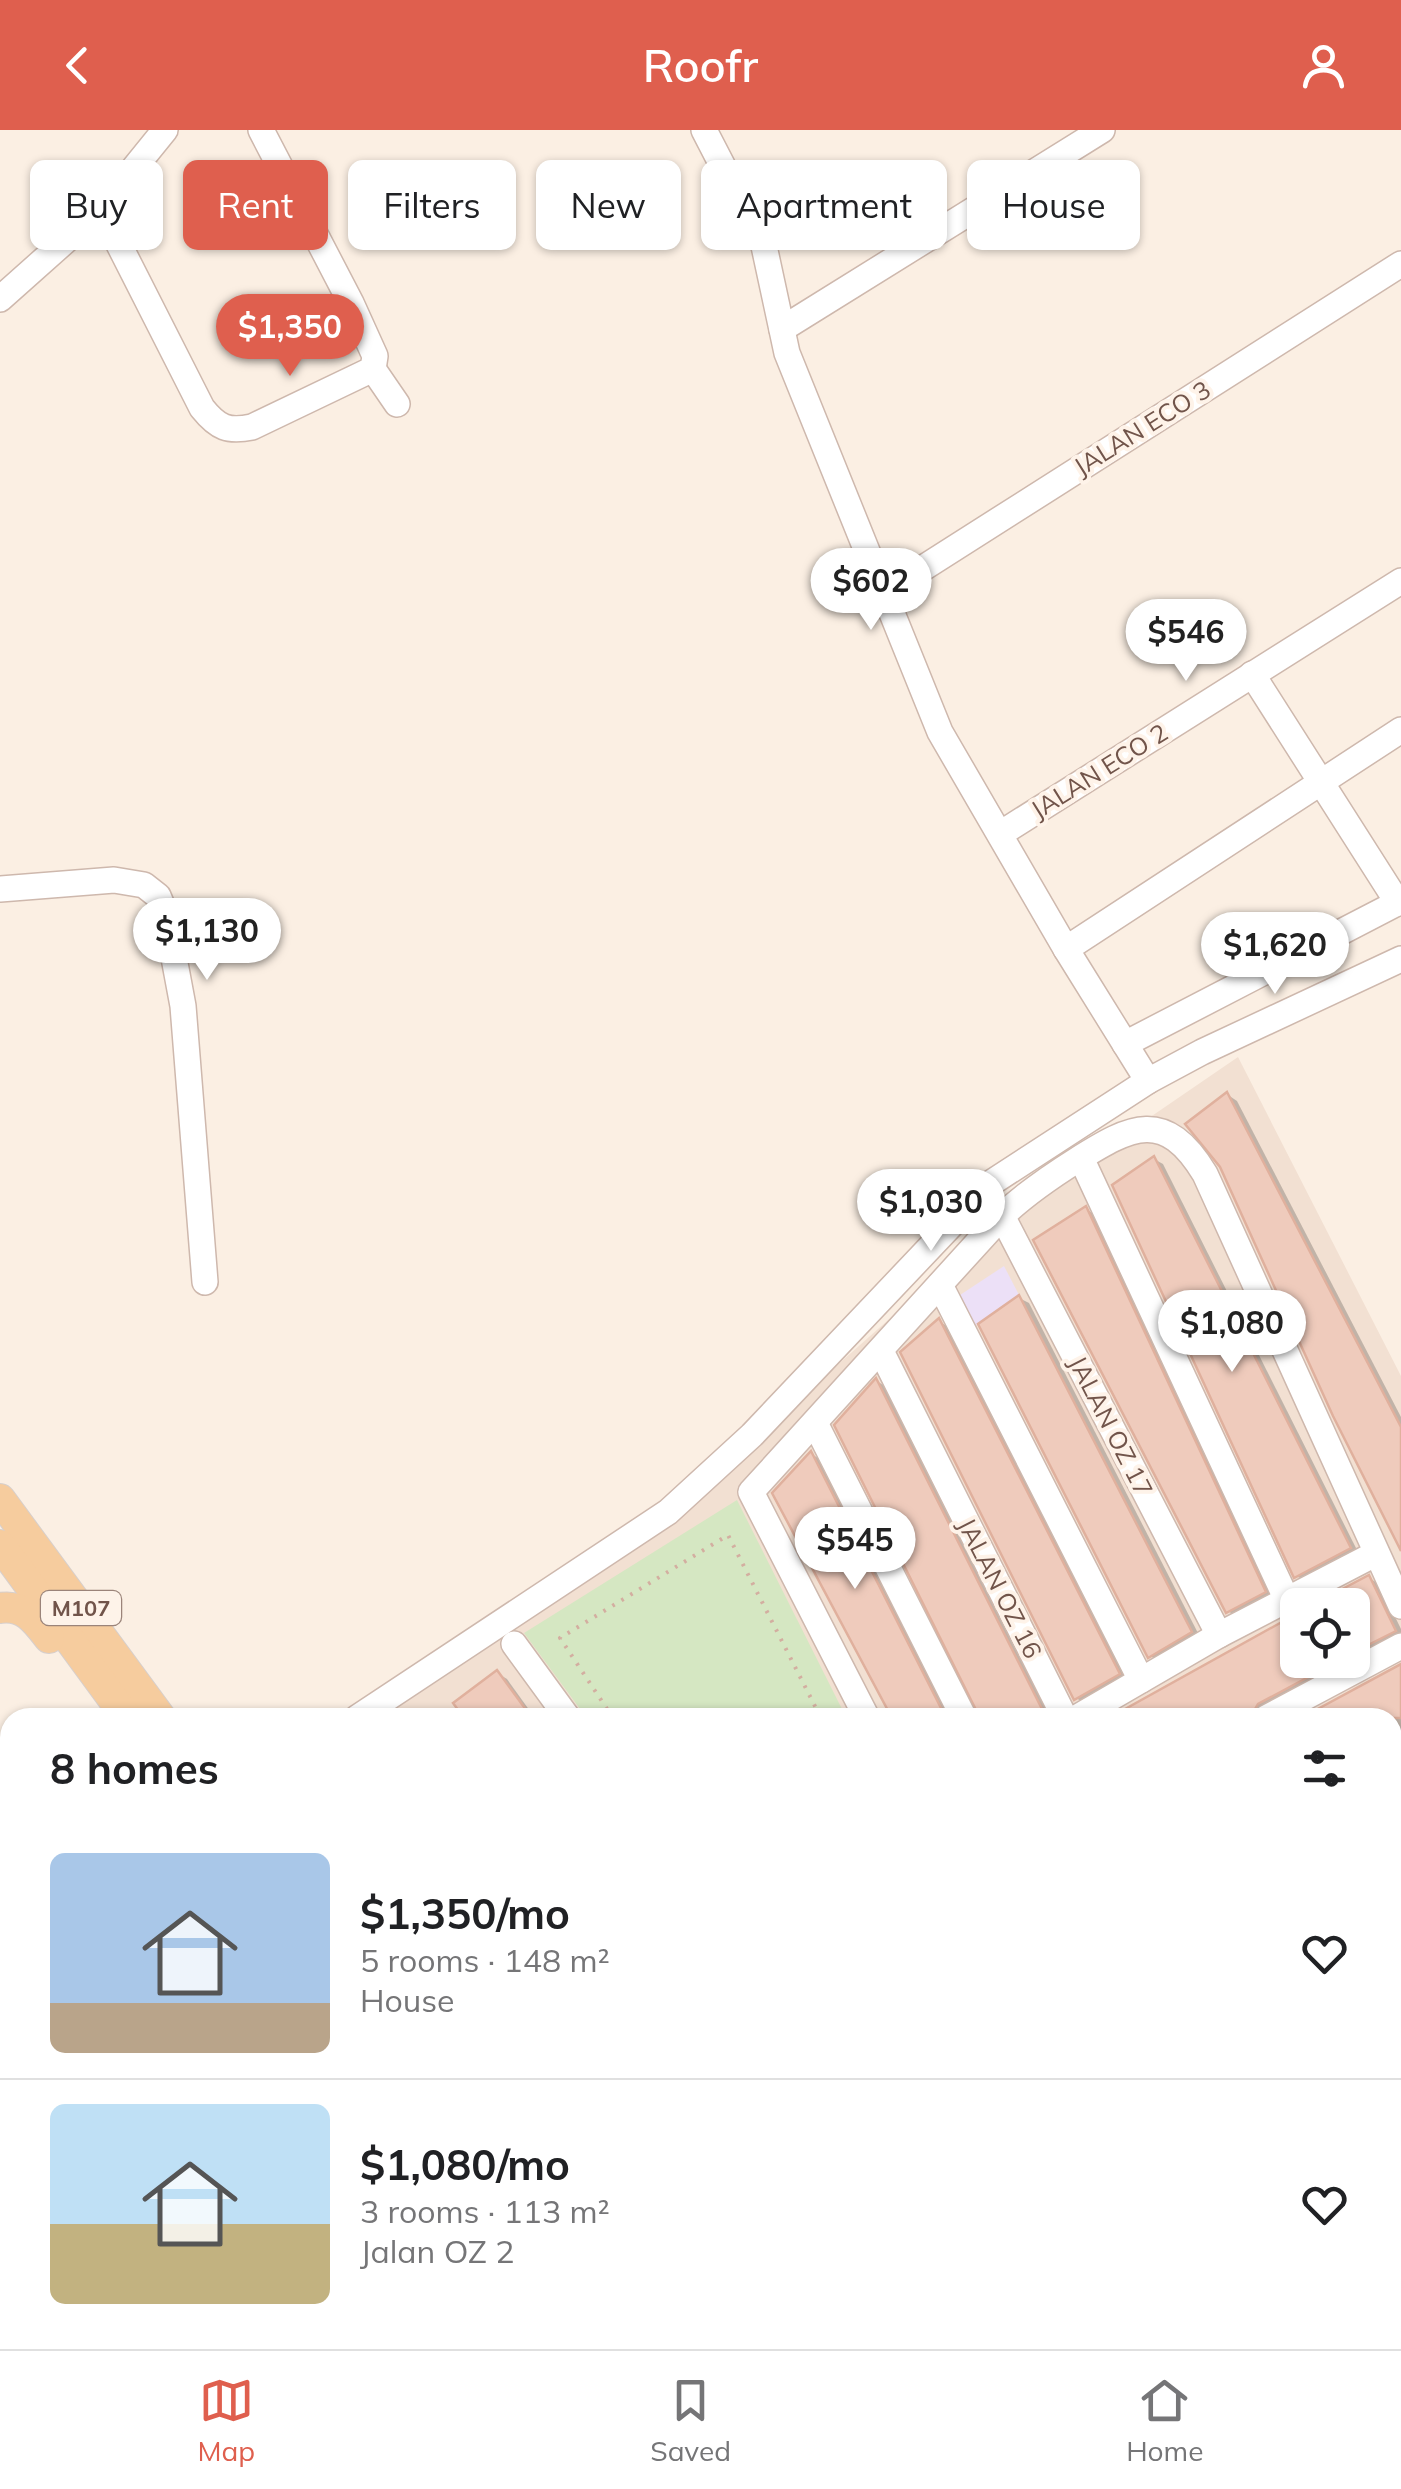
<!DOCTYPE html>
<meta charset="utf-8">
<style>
:root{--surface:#fff;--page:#f2f2f2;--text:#202124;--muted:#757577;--line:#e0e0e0;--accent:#df5f4e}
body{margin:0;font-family:Mulish,sans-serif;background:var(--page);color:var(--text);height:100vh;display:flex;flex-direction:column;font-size:38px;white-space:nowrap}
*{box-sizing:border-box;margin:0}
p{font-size:32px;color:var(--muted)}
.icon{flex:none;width:55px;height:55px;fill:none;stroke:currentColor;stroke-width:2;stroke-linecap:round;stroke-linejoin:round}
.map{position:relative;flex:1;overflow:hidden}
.details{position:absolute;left:0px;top:1578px;width:1402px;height:642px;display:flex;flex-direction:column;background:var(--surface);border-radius:30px 30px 0 0;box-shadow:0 2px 8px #0004}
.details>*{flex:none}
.guide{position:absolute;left:30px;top:30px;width:1342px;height:90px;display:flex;gap:20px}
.controls{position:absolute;left:1280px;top:1458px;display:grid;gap:20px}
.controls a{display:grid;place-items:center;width:90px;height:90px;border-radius:15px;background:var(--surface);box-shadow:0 2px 8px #0004;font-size:50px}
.price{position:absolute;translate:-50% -85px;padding:0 22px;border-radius:35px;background:#fff;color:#222;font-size:32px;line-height:65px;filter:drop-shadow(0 2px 5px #0008)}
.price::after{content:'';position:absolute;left:50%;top:60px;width:30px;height:22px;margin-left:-15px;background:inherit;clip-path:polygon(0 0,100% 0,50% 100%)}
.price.selected{background:var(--accent);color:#fff}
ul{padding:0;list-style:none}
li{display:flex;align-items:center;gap:30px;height:250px;padding:0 50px}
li+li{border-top:2px solid var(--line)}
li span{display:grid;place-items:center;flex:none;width:280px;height:200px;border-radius:15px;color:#555}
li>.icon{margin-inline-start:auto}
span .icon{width:120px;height:120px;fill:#fffc;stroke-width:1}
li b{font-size:42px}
h2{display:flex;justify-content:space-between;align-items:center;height:120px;padding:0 50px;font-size:42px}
.pill{padding:0 35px;border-radius:15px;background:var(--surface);box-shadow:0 2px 8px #0004;font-size:35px;line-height:90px}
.pill.selected{background:var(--accent);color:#fff}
header{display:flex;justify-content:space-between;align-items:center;height:130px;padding:0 50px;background:var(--accent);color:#fff;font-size:45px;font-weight:600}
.tab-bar{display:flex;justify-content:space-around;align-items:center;height:140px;border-top:2px solid var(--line);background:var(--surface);font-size:28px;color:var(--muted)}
.tab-bar a{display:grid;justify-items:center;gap:5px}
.tab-bar .selected{color:var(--accent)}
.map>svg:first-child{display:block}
.residential{fill:#f2e0d2;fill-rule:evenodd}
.education{fill:#ece0f7}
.green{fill:#d5e7c2}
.shadow{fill:#0003}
.building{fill:#efcbbc;stroke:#e0b09d;stroke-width:2.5}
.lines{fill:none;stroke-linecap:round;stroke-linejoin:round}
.minor-casing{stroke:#ceb8ad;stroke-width:28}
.major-casing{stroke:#d7cfcc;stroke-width:32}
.path{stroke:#d3aea0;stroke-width:4;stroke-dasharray:2.5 8;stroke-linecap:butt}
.minor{stroke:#fff;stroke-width:25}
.major{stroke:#f6cc9e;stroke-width:30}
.labels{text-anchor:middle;stroke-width:8;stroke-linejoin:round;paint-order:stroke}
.shield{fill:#fef3e9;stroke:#9b847a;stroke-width:2.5}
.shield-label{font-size:22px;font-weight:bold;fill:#71544a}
.street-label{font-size:25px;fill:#71544a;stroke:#fef3e9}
</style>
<header><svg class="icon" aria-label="back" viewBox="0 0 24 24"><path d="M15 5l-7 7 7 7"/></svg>Roofr<svg class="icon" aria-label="person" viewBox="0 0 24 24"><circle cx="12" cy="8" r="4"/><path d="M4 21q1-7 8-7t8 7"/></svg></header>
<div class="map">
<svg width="1401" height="2219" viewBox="0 0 1401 2219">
<rect width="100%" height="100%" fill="#fbefe3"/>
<!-- residential -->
<path class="residential" d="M1238,927L1401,1246V2219H707L698,2210H1392V1588H364L726,1334L1003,1088ZM1298,1475H1352V1530H1298Z"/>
<!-- education -->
<path class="education" d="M1004,1136L1019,1165L969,1200L954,1169Z"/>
<!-- green -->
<path class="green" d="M737,1370L846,1587H586L524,1503Z"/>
<!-- shadow -->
<g class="shadow">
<path d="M1228,965L1237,971L1401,1287V1416Z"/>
<path d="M1154,1029L1163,1034L1359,1424L1306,1451L1296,1446Z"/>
<path d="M1086,1079L1095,1085L1274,1468L1237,1487L1228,1481Z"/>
<path d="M1019,1168L1029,1173L1200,1507L1159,1531L1150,1526Z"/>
<path d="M939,1191L948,1197L1128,1549L1086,1574L1076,1568Z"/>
<path d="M877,1251L886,1257L1052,1588H982Z"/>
<path d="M811,1324L820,1329L951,1588H894Z"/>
<path d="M1369,1448L1379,1454L1401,1499V1508L1261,1588H1116L1298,1530H1352V1475H1320Z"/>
<path d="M1401,1537V1608L1392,1612V1588Z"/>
<path d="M497,1543L507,1549L535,1588H467Z"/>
<path d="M1401,1640V1702L1392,1707V1644Z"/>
<path d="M1401,1729V1801L1392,1806V1732Z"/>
<path d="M1401,1835V1905L1392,1909V1840Z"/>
<path d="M1401,1931V2000L1392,2005V1934Z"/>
<path d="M1401,2050V2133L1392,2136V2054Z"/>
<path d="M1401,2158V2219H1282L1283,2210H1392V2161Z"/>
<path d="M741,2210H785L788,2214L795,2210H819L814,2219H749Z"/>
<path d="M854,2210H1014L997,2219H849Z"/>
<path d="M1091,2210H1186L1189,2219H1074Z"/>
<path d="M1217,2210H1233L1232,2219H1221Z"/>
</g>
<!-- building -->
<g class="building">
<path d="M1227,962L1401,1297V1421L1333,1286L1220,1037L1185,994Z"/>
<path d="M1154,1026L1351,1418L1294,1448L1112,1055Z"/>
<path d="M1086,1076L1266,1462L1226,1483L1033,1110Z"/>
<path d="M1019,1165L1192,1502L1148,1528L978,1194Z"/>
<path d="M939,1188L1120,1544L1074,1570L900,1222Z"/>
<path d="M876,1248L1046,1587V1588H980L834,1295Z"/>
<path d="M811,1321L946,1588H892L772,1363Z"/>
<path d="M1369,1445L1396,1501L1352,1523V1475H1312Z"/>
<path d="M1298,1483V1530H1340L1258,1574L1250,1588H1109Z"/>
<path d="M1401,1534V1588H1301Z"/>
<path d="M497,1540L532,1588H464L453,1573Z"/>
</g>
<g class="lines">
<defs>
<g id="minor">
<path d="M704,0L764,116L787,223L940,602L1066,819L1148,951"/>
<path d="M101,79L202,278C218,298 228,302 252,297L373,239L375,226L351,173L261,0"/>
<path d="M0,169L101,79L165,0"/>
<path d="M782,199L1102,0"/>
<path d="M373,239L397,274"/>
<path d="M884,463L1401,134"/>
<path d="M1252,544L1398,773"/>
<path d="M1000,704L1401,451"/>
<path d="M0,759L114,750L144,755L158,766L166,785L183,876L205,1152"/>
<path d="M1066,819L1401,600"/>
<path d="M1125,914L1401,771"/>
<path d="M1081,1028L1287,1470"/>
<path d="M1002,1086L1219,1505"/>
<path d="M940,1155L1141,1550"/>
<path d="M881,1221L1065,1588"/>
<path d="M815,1293L964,1588"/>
<path d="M514,1514L568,1588"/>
<path d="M357,1588L668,1382L752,1305L991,1053L1148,951L1202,922L1401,829"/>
<path d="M867,1588L751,1362L1002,1086C1025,1064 1050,1047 1077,1030C1131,996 1165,978 1205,1044L1401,1476"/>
<path d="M1076,1588L1219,1505L1375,1424"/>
<path d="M1266,1588L1401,1516"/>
<path d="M1392,1620L1401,1616"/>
<path d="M1392,1714L1401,1710"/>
<path d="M1392,1816L1401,1812"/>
<path d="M1392,1916L1401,1911"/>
<path d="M1392,2027L1401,2023"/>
<path d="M1392,2143L1401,2139"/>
<path d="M708,2210L718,2219"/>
<path d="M1195,2210L1201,2219"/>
<path d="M818,2219L835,2210"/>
<path d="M1027,2219L1044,2210"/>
<path d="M1249,2219L1266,2210"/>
</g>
<g id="major">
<path d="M0,1369L161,1588"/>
<path d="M0,1415L127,1588"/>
<path d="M0,1478C24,1474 36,1491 49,1508"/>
<path d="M581,2210L589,2219"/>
<path d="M627,2210L635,2219"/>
</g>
</defs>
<!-- minor casing -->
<use href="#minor" class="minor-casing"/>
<!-- major casing -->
<use href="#major" class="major-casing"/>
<!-- path -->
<path class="path" d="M613,1588L560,1508L728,1405L821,1588"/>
<!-- minor -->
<use href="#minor" class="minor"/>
<!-- major -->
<use href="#major" class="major"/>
</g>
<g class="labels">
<!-- shield labels -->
<rect class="shield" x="41" y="1461" width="80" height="34" rx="8"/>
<g class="shield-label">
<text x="81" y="1486">M107</text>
</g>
<!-- street labels -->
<g class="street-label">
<text transform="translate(1142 298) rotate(-32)" y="9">JALAN ECO 3</text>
<text transform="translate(1099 641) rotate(-32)" y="9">JALAN ECO 2</text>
<text transform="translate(1111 1296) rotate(63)" y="9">JALAN OZ 17</text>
<text transform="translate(1000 1458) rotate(63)" y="9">JALAN OZ 16</text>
</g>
</g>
</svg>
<div class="controls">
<a><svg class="icon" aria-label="locate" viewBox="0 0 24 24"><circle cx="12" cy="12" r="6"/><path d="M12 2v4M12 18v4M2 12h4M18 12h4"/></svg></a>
</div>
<b class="price selected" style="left:290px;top:249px">$1,350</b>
<b class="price" style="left:871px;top:503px">$602</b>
<b class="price" style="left:1186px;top:554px">$546</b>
<b class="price" style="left:207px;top:853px">$1,130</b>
<b class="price" style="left:1275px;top:867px">$1,620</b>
<b class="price" style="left:931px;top:1124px">$1,030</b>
<b class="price" style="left:1232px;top:1245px">$1,080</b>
<b class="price" style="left:855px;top:1462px">$545</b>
<div class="guide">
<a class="pill">Buy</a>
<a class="pill selected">Rent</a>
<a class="pill">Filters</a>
<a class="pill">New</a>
<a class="pill">Apartment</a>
<a class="pill">House</a>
</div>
<section class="details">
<h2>8 homes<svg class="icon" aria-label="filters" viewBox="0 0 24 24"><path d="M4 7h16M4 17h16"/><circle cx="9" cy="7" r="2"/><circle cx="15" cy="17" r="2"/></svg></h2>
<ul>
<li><span style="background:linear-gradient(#a9c7e8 75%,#b9a48a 0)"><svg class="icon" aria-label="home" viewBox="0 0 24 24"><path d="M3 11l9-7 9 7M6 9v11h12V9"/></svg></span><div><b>$1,350/mo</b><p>5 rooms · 148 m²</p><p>House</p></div><svg class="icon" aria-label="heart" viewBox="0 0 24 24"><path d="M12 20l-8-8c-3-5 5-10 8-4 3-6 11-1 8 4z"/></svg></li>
<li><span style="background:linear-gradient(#bfe0f5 60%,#c2b280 0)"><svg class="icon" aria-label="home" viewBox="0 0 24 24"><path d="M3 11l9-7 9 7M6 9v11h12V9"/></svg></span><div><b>$1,080/mo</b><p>3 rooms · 113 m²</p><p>Jalan OZ 2</p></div><svg class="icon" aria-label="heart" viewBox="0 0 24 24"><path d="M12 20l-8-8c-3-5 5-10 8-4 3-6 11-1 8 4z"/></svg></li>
</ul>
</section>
</div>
<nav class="tab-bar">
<a class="selected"><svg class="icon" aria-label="map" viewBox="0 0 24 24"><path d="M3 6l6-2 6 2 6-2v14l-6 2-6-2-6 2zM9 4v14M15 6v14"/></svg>Map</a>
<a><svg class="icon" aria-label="saved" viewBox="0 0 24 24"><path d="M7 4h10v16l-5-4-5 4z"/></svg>Saved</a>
<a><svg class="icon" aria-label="home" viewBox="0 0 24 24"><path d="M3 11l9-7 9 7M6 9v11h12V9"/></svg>Home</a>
</nav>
